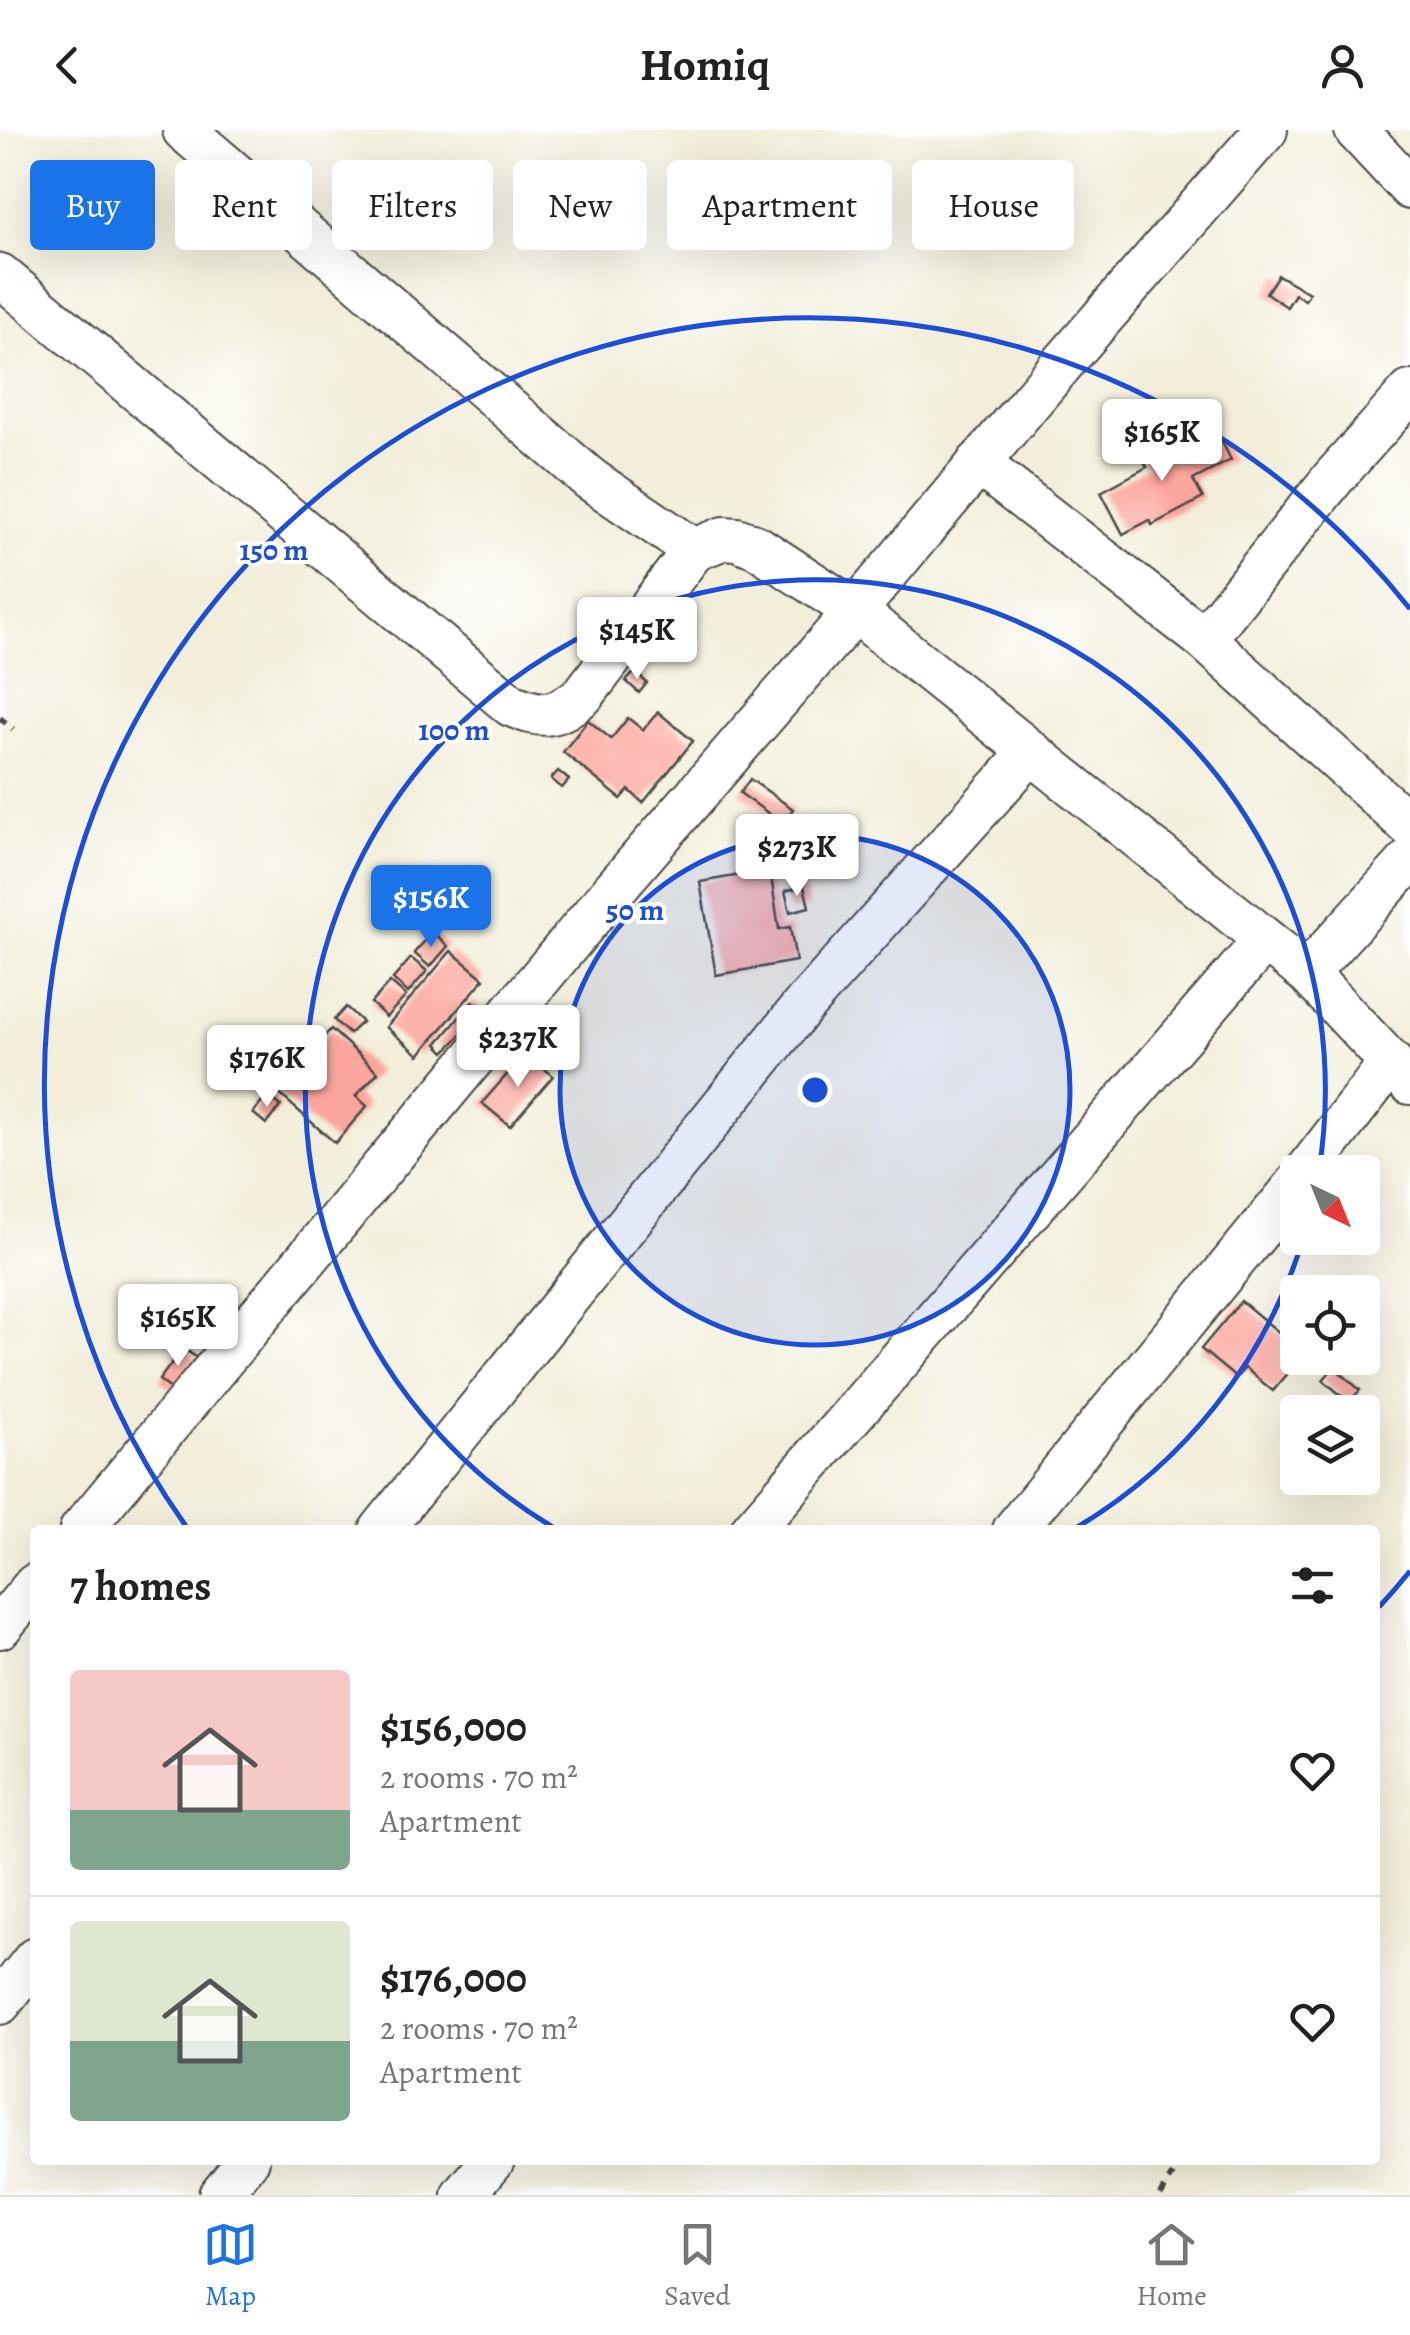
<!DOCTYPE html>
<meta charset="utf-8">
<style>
:root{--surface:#fff;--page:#f6f6f6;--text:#222;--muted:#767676;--line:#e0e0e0;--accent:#1a73e8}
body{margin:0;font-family:Alegreya,serif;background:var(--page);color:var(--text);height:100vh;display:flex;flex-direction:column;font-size:38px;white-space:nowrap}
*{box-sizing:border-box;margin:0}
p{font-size:32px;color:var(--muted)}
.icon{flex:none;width:55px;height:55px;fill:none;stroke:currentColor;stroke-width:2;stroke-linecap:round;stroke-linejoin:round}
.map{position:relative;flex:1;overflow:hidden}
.drawer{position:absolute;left:30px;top:1395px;width:1350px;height:640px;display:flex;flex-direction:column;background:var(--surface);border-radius:10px;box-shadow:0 10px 40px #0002}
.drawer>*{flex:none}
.hud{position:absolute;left:30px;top:30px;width:1350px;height:90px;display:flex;gap:20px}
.needle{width:65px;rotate:137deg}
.buttons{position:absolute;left:1280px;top:1025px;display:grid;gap:20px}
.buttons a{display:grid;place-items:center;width:100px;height:100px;border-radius:10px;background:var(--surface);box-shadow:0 10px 40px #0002;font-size:50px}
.price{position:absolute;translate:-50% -85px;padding:0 22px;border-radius:10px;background:#fff;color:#222;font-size:32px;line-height:65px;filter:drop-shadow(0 2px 5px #0008)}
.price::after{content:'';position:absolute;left:50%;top:60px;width:30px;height:22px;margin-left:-15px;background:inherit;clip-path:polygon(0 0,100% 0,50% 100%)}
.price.on{background:var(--accent);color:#fff}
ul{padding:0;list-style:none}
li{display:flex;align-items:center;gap:30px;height:250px;padding:0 40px}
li+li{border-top:2px solid var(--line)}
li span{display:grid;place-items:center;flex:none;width:280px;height:200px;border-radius:10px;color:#555}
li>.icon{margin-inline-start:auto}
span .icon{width:120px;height:120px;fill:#fffc;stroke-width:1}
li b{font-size:42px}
h2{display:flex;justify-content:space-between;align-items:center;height:120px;padding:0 40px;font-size:42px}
.tag{padding:0 35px;border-radius:10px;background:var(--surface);box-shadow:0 10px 40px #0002;font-size:35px;line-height:90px}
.tag.on{background:var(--accent);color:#fff}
header{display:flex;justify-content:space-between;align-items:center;height:130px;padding:0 40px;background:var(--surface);font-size:45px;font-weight:600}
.tabs{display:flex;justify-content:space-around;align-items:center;height:140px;border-top:2px solid var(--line);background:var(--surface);font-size:28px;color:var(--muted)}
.tabs a{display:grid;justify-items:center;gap:5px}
.tabs .on{color:var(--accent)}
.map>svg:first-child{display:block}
.building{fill:#fba69d}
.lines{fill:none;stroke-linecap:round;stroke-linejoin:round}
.minor-casing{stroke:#494845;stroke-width:46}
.path{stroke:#494845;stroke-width:6;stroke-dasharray:8 8;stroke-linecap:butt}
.minor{stroke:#fff;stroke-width:42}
.ring{fill:none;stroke:#1d4ed8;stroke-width:5}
.centre{fill:#1d4ed8;stroke:#fff;stroke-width:5}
.ring-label{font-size:30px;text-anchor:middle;font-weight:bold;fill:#1d4ed8;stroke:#fff;stroke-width:8;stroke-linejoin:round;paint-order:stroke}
</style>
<header><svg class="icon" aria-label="back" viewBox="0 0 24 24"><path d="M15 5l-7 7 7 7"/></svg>Homiq<svg class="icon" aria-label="person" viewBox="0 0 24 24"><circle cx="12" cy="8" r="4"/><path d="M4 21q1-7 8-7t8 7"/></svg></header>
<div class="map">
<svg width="1410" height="2065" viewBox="0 0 1410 2065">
<rect width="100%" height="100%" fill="#fff"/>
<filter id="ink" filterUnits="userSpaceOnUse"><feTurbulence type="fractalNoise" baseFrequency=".01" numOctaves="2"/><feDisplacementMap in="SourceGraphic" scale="20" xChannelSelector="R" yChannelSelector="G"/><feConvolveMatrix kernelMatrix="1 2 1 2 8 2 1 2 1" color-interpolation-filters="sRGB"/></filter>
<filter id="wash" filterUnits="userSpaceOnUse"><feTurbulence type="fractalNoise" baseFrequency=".0048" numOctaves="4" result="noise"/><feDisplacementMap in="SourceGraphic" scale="40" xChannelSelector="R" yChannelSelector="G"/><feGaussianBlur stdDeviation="2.25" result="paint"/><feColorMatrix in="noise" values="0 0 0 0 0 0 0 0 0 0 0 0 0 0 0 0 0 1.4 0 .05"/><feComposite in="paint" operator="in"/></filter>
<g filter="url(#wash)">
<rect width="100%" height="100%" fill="#f2eeda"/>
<g id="blocks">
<!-- building -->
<g class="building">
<path d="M1278,145L1309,163L1305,170L1295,164L1287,177L1266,163Z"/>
<path d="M1180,307L1190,327L1221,310L1231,330L1193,350L1203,368L1152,395L1150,390L1123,404L1101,362L1147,337L1142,327Z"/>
<path d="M635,542L647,553L639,563L626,551Z"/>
<path d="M658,582L693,611L643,673L629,660L621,669L563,622L588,590L611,609L628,588L643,600Z"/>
<path d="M558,641L569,650L562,658L551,649Z"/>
<path d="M750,649L793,679L782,693L740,663Z"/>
<path d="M770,740L779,799L790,797L796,831L716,845L700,752Z"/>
<path d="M804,756L809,777L790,782L785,761Z"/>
<path d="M433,802L448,816L430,837L414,823Z"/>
<path d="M451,821L484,849L419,925L386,897Z"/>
<path d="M411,828L427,841L408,863L393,849Z"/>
<path d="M390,852L406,866L386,887L371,873Z"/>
<path d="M473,871L483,880L445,922L437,914Z"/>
<path d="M346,877L362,892L349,904L334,890Z"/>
<path d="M331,899L378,942L356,966L367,976L335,1013L276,961Z"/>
<path d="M526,923L553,946L510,996L482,973Z"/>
<path d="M268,965L281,976L266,994L253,983Z"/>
<path d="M1241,1171L1298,1218V1228H1301L1273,1261L1245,1238L1236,1248L1201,1219Z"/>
<path d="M183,1218L197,1228L172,1260L159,1250Z"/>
<path d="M1334,1237L1360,1260L1349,1272L1323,1250Z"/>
</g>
</g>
</g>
<g filter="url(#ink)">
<use href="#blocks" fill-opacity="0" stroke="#494845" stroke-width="2.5"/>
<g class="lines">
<defs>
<g id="minor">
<path d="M184,0L590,349L694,420L724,408L737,409L757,417L855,481L1307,843L1410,953"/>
<path d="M1356,0L1410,58"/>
<path d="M0,145L511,575C544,589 555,587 583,565L694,420"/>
<path d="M978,333L1204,509L1410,696"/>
<path d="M1204,509L1334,347L1410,262"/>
<path d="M1307,843L1410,730"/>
<path d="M1306,1042L1391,932"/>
<path d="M81,1400L610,764L855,481L1062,234L1266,0"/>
<path d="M381,1400L803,876L1030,623"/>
<path d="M752,1400L1265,810"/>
<path d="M1014,1400L1298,1053"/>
<path d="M0,1497L35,1455"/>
<path d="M0,1873L35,1829"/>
<path d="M220,2065L248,2030"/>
<path d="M464,2065L493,2030"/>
</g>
</defs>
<!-- minor casing -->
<use href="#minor" class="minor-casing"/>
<!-- path -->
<g class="path">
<path d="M0,588L13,599"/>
<path d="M1161,2065L1181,2030"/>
</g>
<!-- minor -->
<use href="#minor" class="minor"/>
</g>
</g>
<!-- distance rings -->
<circle cx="815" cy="960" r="255" fill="#1d4ed8" fill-opacity=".12"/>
<g class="ring">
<circle cx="815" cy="960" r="255"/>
<path d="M1303 1109A510 510 0 0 1 1074 1399M556 1399A510 510 0 1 1 1319 1040"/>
<path d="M1410 1441A765 765 0 0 1 1379 1477M188 1399A765 765 0 0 1 1410 479"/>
</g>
<circle cx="815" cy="960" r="15" class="centre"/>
<g class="ring-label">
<text x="274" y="430">150 m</text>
<text x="454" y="610">100 m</text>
<text x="635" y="790">50 m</text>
</g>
</svg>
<div class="buttons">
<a><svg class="needle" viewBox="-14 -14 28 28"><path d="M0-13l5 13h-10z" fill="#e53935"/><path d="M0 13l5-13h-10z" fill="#767676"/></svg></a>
<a><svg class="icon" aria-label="locate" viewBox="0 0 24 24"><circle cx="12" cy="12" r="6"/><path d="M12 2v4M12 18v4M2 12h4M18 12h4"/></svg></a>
<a><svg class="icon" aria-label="layers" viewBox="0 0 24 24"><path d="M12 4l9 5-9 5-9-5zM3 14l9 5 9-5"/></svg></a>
</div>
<b class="price" style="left:1162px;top:354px">$165K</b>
<b class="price" style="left:637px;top:552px">$145K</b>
<b class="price" style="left:797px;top:769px">$273K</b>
<b class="price on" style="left:431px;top:820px">$156K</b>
<b class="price" style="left:518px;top:960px">$237K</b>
<b class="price" style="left:267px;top:980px">$176K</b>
<b class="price" style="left:178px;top:1239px">$165K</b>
<div class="hud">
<a class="tag on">Buy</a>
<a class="tag">Rent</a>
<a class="tag">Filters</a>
<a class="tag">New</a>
<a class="tag">Apartment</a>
<a class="tag">House</a>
</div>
<section class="drawer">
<h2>7 homes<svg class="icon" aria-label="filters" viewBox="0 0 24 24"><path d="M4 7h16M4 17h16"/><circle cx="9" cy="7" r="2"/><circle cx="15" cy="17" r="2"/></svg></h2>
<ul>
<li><span style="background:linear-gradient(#f6c9c9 70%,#7fa58c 0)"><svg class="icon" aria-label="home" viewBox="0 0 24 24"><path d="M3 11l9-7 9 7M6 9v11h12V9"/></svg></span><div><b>$156,000</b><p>2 rooms · 70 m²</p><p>Apartment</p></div><svg class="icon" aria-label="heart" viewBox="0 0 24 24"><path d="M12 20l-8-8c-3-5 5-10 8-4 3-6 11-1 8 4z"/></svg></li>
<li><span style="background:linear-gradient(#dfe7d0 60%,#7fa58c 0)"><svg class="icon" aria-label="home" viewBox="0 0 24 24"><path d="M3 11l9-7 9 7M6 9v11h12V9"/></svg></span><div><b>$176,000</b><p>2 rooms · 70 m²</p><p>Apartment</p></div><svg class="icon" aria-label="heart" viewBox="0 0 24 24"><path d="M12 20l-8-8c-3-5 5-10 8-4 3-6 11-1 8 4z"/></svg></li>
</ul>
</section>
</div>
<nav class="tabs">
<a class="on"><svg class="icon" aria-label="map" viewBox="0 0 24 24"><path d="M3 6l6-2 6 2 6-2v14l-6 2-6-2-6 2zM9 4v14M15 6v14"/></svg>Map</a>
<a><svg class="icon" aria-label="saved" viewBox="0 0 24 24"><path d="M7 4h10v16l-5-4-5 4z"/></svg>Saved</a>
<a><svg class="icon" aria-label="home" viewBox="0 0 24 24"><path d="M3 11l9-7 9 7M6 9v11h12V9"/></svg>Home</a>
</nav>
